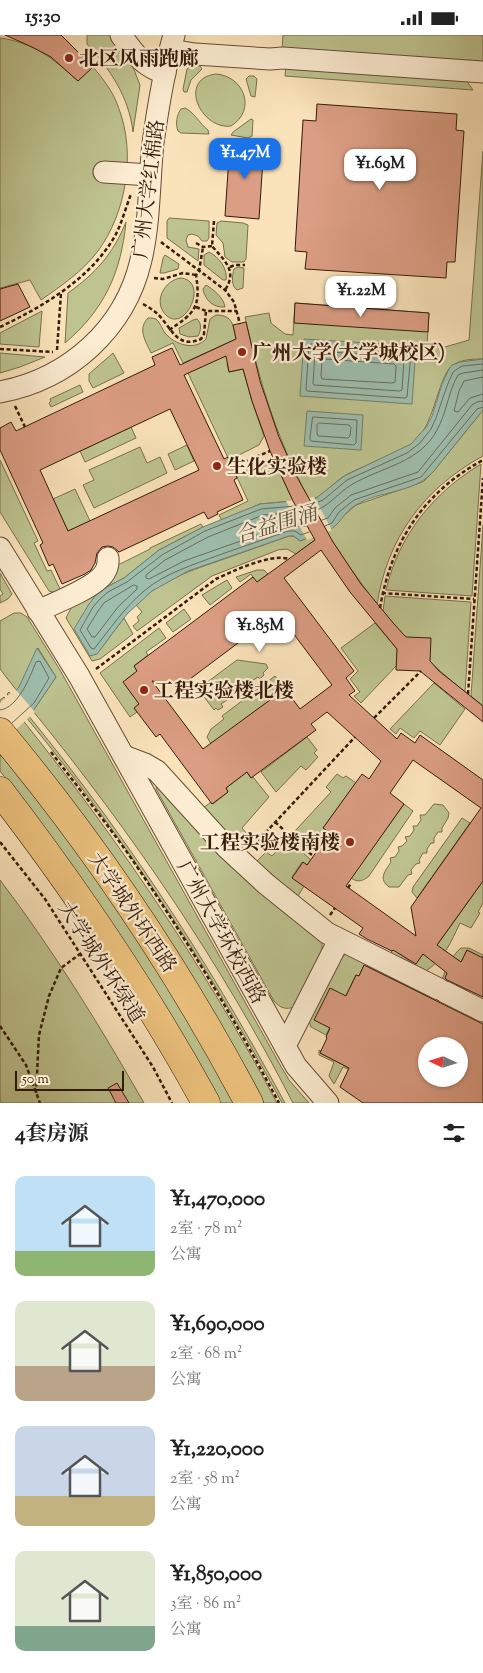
<!DOCTYPE html>
<html lang="zh">
<meta charset="utf-8">
<style>
:root{--surface:#fff;--page:#f2f2f2;--text:#222;--muted:#767676;--accent:#1a73e8}
body{margin:0;font-family:"Sorts Mill Goudy","Noto Serif SC",serif;background:var(--page);color:var(--text);height:100vh;display:flex;flex-direction:column;font-size:19px;white-space:nowrap}
*{box-sizing:border-box;margin:0}
p{font-size:16px;color:var(--muted)}
.icon{flex:none;width:28px;height:28px;fill:none;stroke:currentColor;stroke-width:2;stroke-linecap:round;stroke-linejoin:round}
.map{position:relative;height:1068px;overflow:hidden}
.details{display:flex;flex-direction:column;background:var(--surface);flex:1}
.details>*{flex:none}
.needle{width:32px;rotate:274deg}
.fabs{position:absolute;left:418px;top:1002px;display:grid;gap:10px}
.fabs a{display:grid;place-items:center;width:50px;height:50px;border-radius:50%;background:var(--surface);box-shadow:0 1px 4px #0004;font-size:25px}
.scale{position:absolute;left:15px;bottom:12px;width:109px;box-sizing:border-box;padding-left:5px;border:2px solid #351b0a;border-top:0;font-size:14px;line-height:18px;white-space:nowrap;color:#351b0a;-webkit-text-stroke:4px #fcedd2;paint-order:stroke}
.price{position:absolute;translate:-50% -42px;padding:0 11px;border-radius:10px;background:#fff;color:#222;font-size:16px;line-height:32px;filter:drop-shadow(0 1px 2px #0008)}
.price::after{content:'';position:absolute;left:50%;top:30px;width:15px;height:11px;margin-left:-8px;background:inherit;clip-path:polygon(0 0,100% 0,50% 100%)}
.price.active{background:var(--accent);color:#fff}
ul{padding:0;list-style:none}
li{display:flex;align-items:center;gap:15px;height:125px;padding:0 15px}
li span{display:grid;place-items:center;flex:none;width:140px;height:100px;border-radius:10px;color:#555}
li>.icon{margin-inline-start:auto}
span .icon{width:60px;height:60px;fill:#fffc;stroke-width:1}
li b{font-size:21px}
h2{display:flex;justify-content:space-between;align-items:center;height:60px;padding:0 15px;font-size:21px}
.status{display:flex;justify-content:space-between;align-items:center;height:35px;padding:0 25px;background:var(--surface);direction:ltr}
.status svg{height:14px;fill:currentColor}
.map>svg:first-child{display:block}
.green{fill:#bec490;stroke:#7a704d}
.water{fill:#9ebead;stroke:#747d6c}
.pier{fill:#fae3ba}
.lines{fill:none;stroke-linecap:round;stroke-linejoin:round}
.shore{stroke:#6a6c5c;stroke-width:1}
.building{fill:#db9d83;stroke:#351b0a;fill-rule:evenodd}
.minor-casing{stroke:#664d36;stroke-width:23}
.major-casing{stroke:#351b0a;stroke-width:29}
.path{stroke:#351b0a;stroke-width:2.5;stroke-dasharray:4 2.5;stroke-linecap:butt}
.minor{stroke:#fcedd2;stroke-width:21}
.major{stroke:#edc27d;stroke-width:28}
.poi-dot{fill:#8f2418;stroke:#fcedd2;stroke-width:2}
.labels{text-anchor:middle;stroke-width:4.5;stroke-linejoin:round;paint-order:stroke}
.poi-label{font-size:20px;font-weight:bold;fill:#351b0a;stroke:#fcedd2;text-anchor:start}
.street-label{font-size:20px;fill:#351b0a;stroke:#fcedd2}
.water-label{font-size:21px;font-style:italic;fill:#5a5443;stroke:#fcedd2}
</style>
<div class="status"><b>15:30</b><svg viewBox="0 0 49 12"><path d="M0 12V9h3v3zM5 12V6h3v6zM10 12V3h3v9zM15 12V0h3v12zM26 1h20v11H26zM47 4h2v5h-2z"/></svg></div>
<div class="map">
<svg width="483" height="1068" viewBox="0 0 483 1068">
<rect width="100%" height="100%" fill="#fae3ba"/>
<filter id="stains"><feTurbulence type="fractalNoise" baseFrequency=".004" numOctaves="4"/><feColorMatrix values="0 0 0 0 .2 0 0 0 0 .09 0 0 0 0 .02 0 0 0 .5 -.17"/></filter>
<radialGradient id="worn" r=".72"><stop offset=".6" stop-color="#630" stop-opacity="0"/><stop offset="1" stop-color="#630" stop-opacity=".3"/></radialGradient>
<!-- green -->
<g class="green">
<path d="M87,0H116L133,32L140,50L133,97C129,62 110,34 87,9Z"/>
<path d="M283,0H483V31L282,16Z"/>
<path d="M0,3C35,8 52,23 77,45L93,32C104,45 114,58 119,74C136,119 126,178 98,216C83,236 61,251 41,265L30,245L0,253Z"/>
<path d="M192,30L200,31L202,34L191,45L187,57H184L183,54L187,34Z"/>
<path d="M286,30L466,45L473,55L285,41Z"/>
<path d="M216,39C244,41 257,75 231,91C201,95 177,44 216,39Z"/>
<path d="M249,41H254L257,44L255,62L251,61L246,44Z"/>
<path d="M185,73C193,76 200,89 208,95L209,99L181,98L178,96C175,89 177,79 181,74Z"/>
<path d="M251,84L253,85L252,101L248,103L231,100L233,97Z"/>
<path d="M483,116V324C474,324 462,324 453,330C439,339 435,386 417,404C400,422 367,428 346,440C333,447 323,463 309,465C277,404 260,349 245,282L269,278L271,288L285,299L293,300L295,268L429,278L427,310L445,312L469,305Z"/>
<path d="M169,183L209,186V203L207,206H202L198,201L192,199L188,200L186,205L188,212L199,214L198,226L167,203V186Z"/>
<path d="M221,186L243,188L248,190L246,224L244,227H232L225,222L223,208L216,200L217,188Z"/>
<path d="M126,187C121,238 104,275 65,308L68,258C96,238 113,219 126,187Z"/>
<path d="M209,217C219,222 228,234 226,245H223L204,230V220Z"/>
<path d="M165,220L179,229L178,234L164,238H160L163,223Z"/>
<path d="M238,232L244,233L243,253L237,255C231,251 232,241 234,234Z"/>
<path d="M181,243C209,246 186,297 167,281C152,268 164,245 181,243Z"/>
<path d="M206,250C213,254 224,263 225,272C213,273 205,265 203,254Z"/>
<path d="M42,276L39,312L0,309V298Z"/>
<path d="M216,280C233,280 233,290 236,304L183,328L173,308L151,318C146,307 137,294 148,283C151,283 153,283 156,284C160,287 162,294 165,298C175,310 195,316 206,304L210,284Z"/>
<path d="M197,284C202,288 201,296 198,301L189,302L180,299L179,293L193,285Z"/>
<path d="M238,315L227,329L229,337L243,334L252,366L264,401L259,410L229,425L188,338Z"/>
<path d="M0,318L45,322L20,332L0,338Z"/>
<path d="M113,318L124,338L93,353L89,346V339Z"/>
<path d="M80,350L83,357L51,372L49,368L51,366L50,364Z"/>
<path d="M483,375V421C424,453 387,503 377,570L346,527L326,496L356,470L417,449L424,446L433,437Z"/>
<path d="M131,392L136,403L85,427L80,416Z"/>
<path d="M187,410L194,426L175,435L168,419Z"/>
<path d="M140,412L147,428L160,422L167,438L94,473L83,450L94,445L89,435Z"/>
<path d="M0,425L38,506L34,508L47,536L51,535L60,554L100,534L97,528L101,526V533C92,545 64,562 49,556L0,477Z"/>
<path d="M268,426L276,429L293,466L260,469L222,486L219,480L248,466L236,440L263,427Z"/>
<path d="M481,429L472,561L386,555C399,500 433,458 481,429Z"/>
<path d="M75,454L90,486L68,496L53,464Z"/>
<path d="M201,489L203,492L159,515L124,543L105,553L99,616L124,583L133,599L100,624L92,626L66,583L75,565L116,531L150,514V513Z"/>
<path d="M483,490V671L471,661Z"/>
<path d="M289,501H294L300,506L313,501L315,505L296,519L287,514L278,515L212,541L137,596L133,591L139,586L137,582L142,577L136,570C159,545 193,535 224,524C246,516 267,509 289,501Z"/>
<path d="M257,535H264L268,539L256,548L251,539L240,547L236,542Z"/>
<path d="M0,538L12,559L8,564L0,568V561L3,559L0,554Z"/>
<path d="M227,545L232,553L210,570L202,560Z"/>
<path d="M385,561L471,567L465,657C435,633 407,606 383,576Z"/>
<path d="M184,574L191,584L173,597L166,588Z"/>
<path d="M14,578H21L27,582L60,635L279,1028L289,1045L309,1068H293C221,928 132,798 33,676L56,642L38,613L22,648L17,656L0,634V586Z"/>
<path d="M375,588L397,614V630L361,668L354,661L360,657L350,644L358,636L341,613Z"/>
<path d="M159,593L166,603L146,617L148,620L134,631L137,636L139,669L134,673L137,677L130,682L100,638Z"/>
<path d="M237,625L266,629L268,633L263,638L264,640L260,644L258,642L249,648L251,651L246,655L244,652L235,659L237,661L232,665L230,663L221,669L223,672L218,675L216,673L214,675L198,654Z"/>
<path d="M275,641L285,654L211,709L207,702L211,694L224,684L222,681Z"/>
<path d="M434,648L465,674L440,710L420,696L414,703L400,693L396,699L390,694Z"/>
<path d="M9,657C117,786 205,920 285,1068H282C202,920 115,788 7,659Z"/>
<path d="M4,662C108,789 199,922 277,1068H264L237,1019L59,749L0,676V665Z"/>
<path d="M307,702L317,715L314,718L318,722L306,735L301,731L276,757L261,737Z"/>
<path d="M2,719L90,833L172,958L235,1068H220L200,1031L37,783L0,736V721Z"/>
<path d="M247,737L251,743L253,742L269,762L242,793L247,799L238,808L203,773L211,767L213,769L228,757L226,753Z"/>
<path d="M337,739L343,743L346,741L356,748L323,793L330,798L316,816L295,796L331,757L326,752Z"/>
<path d="M157,750L322,906V919L294,972C286,975 280,973 274,966L156,754Z"/>
<path d="M404,769L413,776L369,841C363,846 358,848 351,843Z"/>
<path d="M434,769L443,770L449,778L448,783L442,793V797H438L434,803V808H431L427,814V818H423L419,825L420,828L416,829L411,835L412,839L408,840L399,852H389C378,844 385,836 391,827L390,823L395,822L399,816L398,812L402,811L407,806L405,802L410,801L414,795L413,791H417L421,785L420,780H425Z"/>
<path d="M462,783L470,788L417,863L412,857L413,852Z"/>
<path d="M288,804L311,825L307,830L302,827L292,842L304,851L298,861L285,852L257,826L266,817L272,821Z"/>
<path d="M0,845C54,916 100,991 144,1068H0Z"/>
<path d="M483,846V868L478,877L480,878L471,893L460,888C451,907 444,924 426,936L390,919L393,914L415,930L425,916L430,920Z"/>
<path d="M461,913H469L483,920L482,923L467,915L451,948L470,957L467,962L442,946C444,936 453,919 461,913Z"/>
<path d="M346,919L431,957L429,962L364,930L359,941L356,940L326,1000L311,992L309,986L337,925Z"/>
<path d="M319,1015L321,1016L320,1018L349,1033L348,1034L343,1032L334,1049L329,1041L334,1027L319,1020Z"/>
</g>
<!-- water -->
<g class="water">
<path d="M304,304L416,311L412,369L300,361Z"/>
<path d="M483,324V375L433,437C413,459 380,455 356,470C345,476 340,489 331,494L300,506L294,501H289L188,536L152,556L127,579L97,619L90,621L74,594L89,569L96,560L105,553L124,543L159,515L203,492L260,469L315,464L344,441L411,409L427,391L432,381L442,349L449,334L452,330L460,327Z"/>
<path d="M307,376L363,380L361,415L304,411Z"/>
<path d="M37,613L56,642L33,676L0,672L19,652Z"/>
</g>
<!-- pier -->
<g class="pier">
<path d="M314,462L332,495L307,505L286,466Z"/>
<path d="M15,654L35,677L0,709V668Z"/>
</g>
<g class="lines">
<!-- shore -->
<g class="shore">
<path d="M311,309L409,316L411,318L407,362L405,363L307,356L306,354L309,311Z"/>
<path d="M317,316L403,322L404,324L402,355L399,356L314,350L313,348L315,318Z"/>
<path d="M324,324L394,329L396,331L395,347L392,348L322,344L321,341L322,326Z"/>
<path d="M483,342L464,346L459,356L454,376L458,377L470,363L483,359"/>
<path d="M313,382L357,385L356,408L354,410L311,406L310,404Z"/>
<path d="M319,388L349,390L351,392L350,401L348,403L318,401L317,399V390Z"/>
<path d="M314,469L323,465L347,445L407,418L420,408L431,394L436,383L447,351L453,337L462,331L483,329"/>
<path d="M295,471L261,474L205,496L162,520L127,547L108,557L100,564L93,572L80,595L91,613L94,614C110,594 124,573 144,556C165,538 193,530 219,520C242,512 265,504 288,496H295L301,500L309,497"/>
<path d="M317,475C330,470 339,457 351,450C381,432 420,428 437,395C447,377 448,357 458,340L463,338L483,335"/>
<path d="M298,477L263,480L208,502L165,525L146,540V543L149,544L184,526L286,490C293,489 300,493 306,491"/>
<path d="M322,485L328,483L335,473L351,460L418,437L472,370L477,367L483,366"/>
<path d="M325,491L332,488L339,477L354,465L421,442L477,374L483,372"/>
<path d="M134,550L137,551V554L118,572L95,602H92L87,594L98,576L104,568Z"/>
<path d="M0,675C18,673 30,642 36,627L40,626L49,643L34,668L12,688"/>
</g>
</g>
<!-- building -->
<g class="building">
<path d="M5,0H61L93,32L78,46L51,22L32,12Z"/>
<path d="M317,69L457,79L456,95L464,96L455,227H447L446,243L305,234L307,217L295,216L303,85L316,86Z"/>
<path d="M230,107L264,109L259,184L225,181Z"/>
<path d="M18,249L30,272L0,286V254Z"/>
<path d="M295,268L429,278L428,297L294,288Z"/>
<path d="M246,287L260,346L279,402L297,442L333,507L361,549L394,589L406,602L431,603L430,626L439,636L483,671V687L420,636L396,635L397,614L350,557L321,515L284,543L354,636L346,643L355,656L349,660L397,704L401,698L415,708L420,700L483,745V846L437,910L461,927L467,915L483,923V962L447,945L445,943L447,938L423,919L416,929L393,915L392,916L367,904L359,899L363,893L292,843L303,827L307,830L330,798L323,793L362,739L369,744L381,726L327,677L311,689L316,695L251,743L247,737L226,753L228,757L212,769L160,699L156,702L134,673L139,669L123,647L137,636L134,631L253,542L257,547L315,505L293,466L270,416L252,366L243,334L229,337L226,321L184,340L224,424L228,422L237,443L234,445L243,465L217,477L218,479L208,484L204,477L119,517L113,512L108,511L102,512L97,518L95,528L91,535L85,539L62,549L53,529L49,531L40,510L43,508L0,415V393L11,387L16,396L155,330L152,322L172,313L180,330L236,304L233,290ZM170,374L199,435L68,496L40,435ZM278,578L332,650L300,674L285,654L203,714L152,646L182,650ZM413,725L481,773L411,872L416,901L346,851L404,769L390,758Z"/>
<path d="M364,930L483,989V1068H363L340,1052L349,1033L320,1018L327,1003L326,1002L330,993L314,985L330,953L346,961L356,940L359,941ZM426,1011H459V1044H426Z"/>
<path d="M117,1048L129,1068H116L108,1053Z"/>
</g>
<g class="lines">
<defs>
<g id="minor">
<path d="M121,0C134,18 143,32 165,38"/>
<path d="M170,15L195,19L270,24L283,23L483,37"/>
<path d="M104,137L150,140"/>
<path d="M0,357C69,344 125,294 141,225C150,187 149,147 153,108C158,72 164,35 174,0"/>
<path d="M0,513L79,641L296,1031L328,1068"/>
<path d="M38,576C55,568 86,556 99,544C105,539 109,531 108,523"/>
<path d="M124,721L145,729L157,736L226,812L266,849L327,898L439,954"/>
<path d="M445,957L483,976"/>
<path d="M285,1011L339,905"/>
</g>
<g id="major">
<path d="M0,697C96,812 179,936 249,1068"/>
<path d="M0,756C76,855 146,958 206,1068"/>
</g>
</defs>
<!-- minor casing -->
<use href="#minor" class="minor-casing"/>
<!-- major casing -->
<use href="#major" class="major-casing"/>
<!-- path -->
<g class="path">
<path d="M214,186L212,211C224,225 238,236 225,255"/>
<path d="M161,207L225,255L234,267L240,289"/>
<path d="M196,208L203,212L212,211"/>
<path d="M230,232L235,230H245"/>
<path d="M154,243L163,244L183,238L196,240"/>
<path d="M143,269C150,273 157,277 162,284C174,298 179,313 201,304L204,299L206,276"/>
<path d="M196,272L206,276H237"/>
<path d="M0,292C44,271 92,243 116,199C122,187 126,172 131,159"/>
<path d="M169,295C195,278 201,272 196,240L199,236L203,212"/>
<path d="M0,314L53,317"/>
<path d="M57,315L61,258"/>
<path d="M15,371L25,392"/>
<path d="M232,432L270,416"/>
<path d="M382,558L474,564"/>
<path d="M380,573C391,507 424,457 483,425"/>
<path d="M96,634L216,544C233,536 271,518 289,524"/>
<path d="M468,659L483,443"/>
<path d="M374,683L421,636"/>
<path d="M51,717C77,751 104,785 129,820C184,900 234,983 279,1068"/>
<path d="M275,787L313,821"/>
<path d="M0,807L45,864L153,1032L172,1068"/>
<path d="M252,812L355,702"/>
<path d="M348,853L351,848"/>
<path d="M330,880L335,873"/>
<path d="M0,991L26,1030L40,1068"/>
<path d="M36,1058L39,1000L49,961L61,933L80,919"/>
</g>
<!-- minor -->
<use href="#minor" class="minor"/>
<!-- major -->
<use href="#major" class="major"/>
</g>
<!-- markers -->
<g class="poi-dot">
<circle cx="69" cy="23" r="5"/>
<circle cx="242" cy="317" r="5"/>
<circle cx="217" cy="431" r="5"/>
<circle cx="144" cy="655" r="5"/>
<circle cx="350" cy="807" r="5"/>
</g>
<g class="labels">
<!-- poi labels -->
<g class="poi-label">
<text x="79" y="30">北区风雨跑廊</text>
<text x="252" y="324">广州大学(大学城校区)</text>
<text x="227" y="438">生化实验楼</text>
<text x="154" y="662">工程实验楼北楼</text>
<text x="340" y="814" text-anchor="end">工程实验楼南楼</text>
</g>
<!-- street labels -->
<g class="street-label">
<text transform="translate(148 154) rotate(-83)" y="7">广州大学红棉路</text>
<text transform="translate(133 877) rotate(56)" y="7">大学城外环西路</text>
<text transform="translate(222 897) rotate(61)" y="7">广州大学环校西路</text>
<text transform="translate(102 927) rotate(57)" y="7">大学城外环绿道</text>
</g>
<!-- water labels -->
<g class="water-label">
<text transform="translate(276 489) rotate(-17)" y="7">合益围涌</text>
</g>
</g>
<rect width="100%" height="100%" filter="url(#stains)"/>
<rect width="100%" height="100%" fill="url(#worn)"/>
</svg>
<div class="fabs">
<a><svg class="needle" viewBox="-14 -14 28 28"><path d="M0-13l5 13h-10z" fill="#e53935"/><path d="M0 13l5-13h-10z" fill="#767676"/></svg></a>
</div>
<div class="scale">50 m</div>
<b class="price active" style="left:245px;top:145px">¥1.47M</b>
<b class="price" style="left:380px;top:156px">¥1.69M</b>
<b class="price" style="left:361px;top:283px">¥1.22M</b>
<b class="price" style="left:260px;top:618px">¥1.85M</b>
</div>
<section class="details">
<h2>4套房源<svg class="icon" aria-label="filters" viewBox="0 0 24 24"><path d="M4 7h16M4 17h16"/><circle cx="9" cy="7" r="2"/><circle cx="15" cy="17" r="2"/></svg></h2>
<ul>
<li><span style="background:linear-gradient(#bfe0f5 75%,#8fb573 0)"><svg class="icon" aria-label="home" viewBox="0 0 24 24"><path d="M3 11l9-7 9 7M6 9v11h12V9"/></svg></span><div><b>¥1,470,000</b><p>2室 · 78 m²</p><p>公寓</p></div></li>
<li><span style="background:linear-gradient(#dfe7d0 65%,#b9a48a 0)"><svg class="icon" aria-label="home" viewBox="0 0 24 24"><path d="M3 11l9-7 9 7M6 9v11h12V9"/></svg></span><div><b>¥1,690,000</b><p>2室 · 68 m²</p><p>公寓</p></div></li>
<li><span style="background:linear-gradient(#c9d6e8 70%,#c2b280 0)"><svg class="icon" aria-label="home" viewBox="0 0 24 24"><path d="M3 11l9-7 9 7M6 9v11h12V9"/></svg></span><div><b>¥1,220,000</b><p>2室 · 58 m²</p><p>公寓</p></div></li>
<li><span style="background:linear-gradient(#dfe7d0 75%,#7fa58c 0)"><svg class="icon" aria-label="home" viewBox="0 0 24 24"><path d="M3 11l9-7 9 7M6 9v11h12V9"/></svg></span><div><b>¥1,850,000</b><p>3室 · 86 m²</p><p>公寓</p></div></li>
</ul>
</section>
